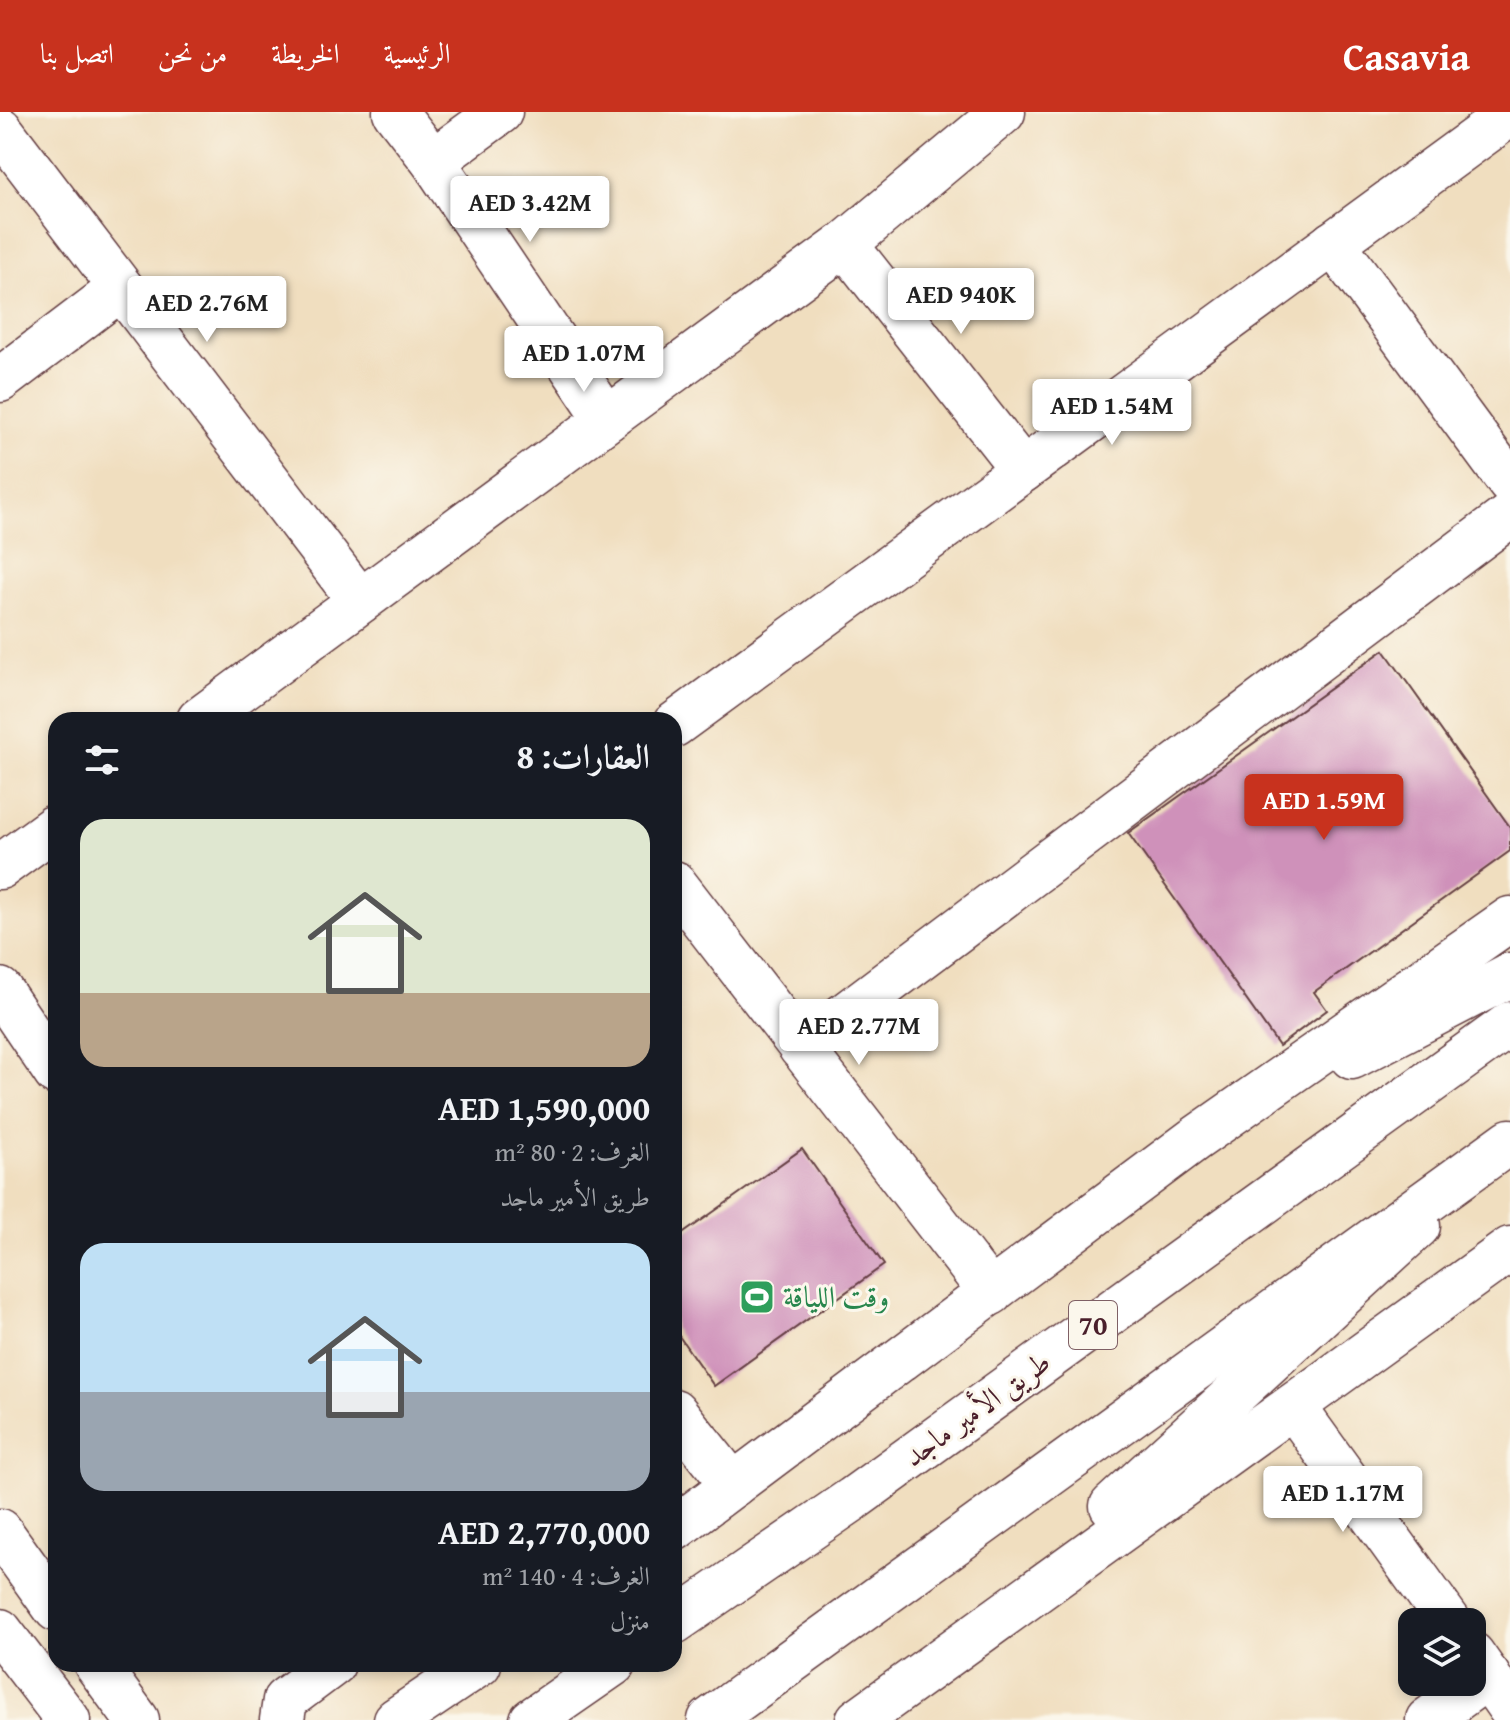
<!DOCTYPE html>
<html lang="ar">
<meta charset="utf-8">
<style>
:root{--surface:#171b24;--page:#242831;--text:#f1f3f6;--muted:#9ea1a6;--accent:#c8321e}
body{margin:0;font-family:"Gentium Book Plus",Amiri,serif;background:var(--page);color:var(--text);direction:rtl;height:100vh;display:flex;flex-direction:column;font-size:30px;white-space:nowrap}
*{box-sizing:border-box;margin:0}
p{font-size:26px;color:var(--muted)}
.icon{flex:none;width:44px;height:44px;fill:none;stroke:currentColor;stroke-width:2;stroke-linecap:round;stroke-linejoin:round}
.map{position:relative;flex:1;overflow:hidden;direction:ltr}
.side{position:absolute;left:48px;top:600px;width:634px;height:960px;display:flex;flex-direction:column;background:var(--surface);border-radius:24px;box-shadow:0 4px 12px #0003;direction:rtl}
.side>*{flex:none}
.tools{position:absolute;left:1398px;top:1496px;display:grid;gap:16px}
.tools a{display:grid;place-items:center;width:88px;height:88px;border-radius:16px;background:var(--surface);box-shadow:0 4px 12px #0003;font-size:40px}
.price{position:absolute;translate:-50% -68px;padding:0 18px;border-radius:8px;background:#fff;color:#222;font-size:26px;line-height:52px;filter:drop-shadow(0 2px 4px #0008)}
.price::after{content:'';position:absolute;left:50%;top:48px;width:24px;height:18px;margin-left:-12px;background:inherit;clip-path:polygon(0 0,100% 0,50% 100%)}
.price.selected{background:var(--accent);color:#fff}
ul{padding:0;list-style:none}
li{display:grid;align-content:center;gap:16px;height:424px;padding:0 32px}
li span{display:grid;place-items:center;height:248px;border-radius:24px;color:#555}
li>.icon{margin-inline-start:auto}
span .icon{width:144px;height:144px;fill:#fffc;stroke-width:1}
li b{font-size:34px}
h2{display:flex;justify-content:space-between;align-items:center;height:96px;padding:0 32px;font-size:34px}
header{display:flex;align-items:center;gap:48px;box-sizing:border-box;height:112px;padding:0 40px;background:var(--accent);color:#fff}
header strong{font-size:38px}
nav{display:flex;gap:44px;margin-inline-start:auto;font-size:28px}
.map>svg:first-child{display:block}
.building{fill:#cf91ba}
.lines{fill:none;stroke-linecap:round;stroke-linejoin:round}
.minor-casing{stroke:#633c41;stroke-width:47}
.major-casing{stroke:#633c41;stroke-width:47}
.highway-casing{stroke:#633c41;stroke-width:47}
.minor{stroke:#fff;stroke-width:44}
.major{stroke:#fff;stroke-width:44}
.highway{stroke:#fff;stroke-width:44}
.labels{text-anchor:middle;stroke-width:6;stroke-linejoin:round;paint-order:stroke}
.shield{fill:#fbf7ec;stroke:#7f6065;stroke-width:2}
.shield-label{font-size:28px;font-weight:bold;fill:#4a1f2b}
.leisure-label{font-size:30px;fill:#27864d;stroke:#fbf7ec;text-anchor:start}
.street-label{font-size:30px;fill:#4a1f2b;stroke:#fbf7ec}
</style>
<header>
<strong>Casavia</strong>
<nav><a>الرئيسية</a><a>الخريطة</a><a>من نحن</a><a>اتصل بنا</a></nav>
</header>
<div class="map">
<svg width="1510" height="1608" viewBox="0 0 1510 1608">
<rect width="100%" height="100%" fill="#fbf7ec"/>
<filter id="ink" filterUnits="userSpaceOnUse"><feTurbulence type="fractalNoise" baseFrequency=".0125" numOctaves="2"/><feDisplacementMap in="SourceGraphic" scale="16" xChannelSelector="R" yChannelSelector="G"/><feConvolveMatrix kernelMatrix="1 2 1 2 8 2 1 2 1" color-interpolation-filters="sRGB"/></filter>
<filter id="wash" filterUnits="userSpaceOnUse"><feTurbulence type="fractalNoise" baseFrequency=".006" numOctaves="4" result="noise"/><feDisplacementMap in="SourceGraphic" scale="32" xChannelSelector="R" yChannelSelector="G"/><feGaussianBlur stdDeviation="1.8" result="paint"/><feColorMatrix in="noise" values="0 0 0 0 0 0 0 0 0 0 0 0 0 0 0 0 0 1.4 0 .05"/><feComposite in="paint" operator="in"/></filter>
<g filter="url(#wash)">
<rect width="100%" height="100%" fill="#f0debf"/>
<g id="blocks">
<!-- building -->
<g class="building">
<path d="M1384,538L1510,715V739L1314,880L1327,898L1279,934L1128,721Z"/>
<path d="M802,1037L884,1153L714,1274L674,1217V1128Z"/>
</g>
</g>
</g>
<g filter="url(#ink)">
<use href="#blocks" fill-opacity="0" stroke="#633c41" stroke-width="2"/>
<g class="lines">
<defs>
<g id="minor">
<path d="M395,0L433,49L607,307"/>
<path d="M0,17L360,489"/>
<path d="M433,49L500,0"/>
<path d="M1333,131L1510,371"/>
<path d="M845,132L1023,358"/>
<path d="M0,268L121,176"/>
<path d="M199,608L845,132L1003,0"/>
<path d="M674,613L1510,2"/>
<path d="M0,755L56,714"/>
<path d="M674,771L991,1181"/>
<path d="M0,878L56,961"/>
<path d="M801,936L1510,403"/>
<path d="M1293,1294L1449,1510"/>
<path d="M674,1299L733,1373"/>
<path d="M0,1419L56,1497"/>
<path d="M0,1519L68,1608"/>
<path d="M1472,1542L1510,1596"/>
<path d="M96,1552L137,1608"/>
<path d="M282,1608L285,1588L333,1552"/>
<path d="M1428,1608L1488,1564"/>
</g>
<g id="major">
<path d="M1352,945L1510,863"/>
<path d="M1112,1394L1418,1114"/>
<path d="M674,1417L1195,1027L1510,807"/>
<path d="M396,1608L479,1552"/>
<path d="M858,1608L1510,1137"/>
</g>
<g id="highway">
<path d="M674,1510L853,1387L1510,912"/>
<path d="M532,1608L613,1552"/>
<path d="M710,1608L1510,1029"/>
</g>
</defs>
<!-- minor casing -->
<use href="#minor" class="minor-casing"/>
<!-- major casing -->
<use href="#major" class="major-casing"/>
<!-- highway casing -->
<use href="#highway" class="highway-casing"/>
<!-- minor -->
<use href="#minor" class="minor"/>
<!-- major -->
<use href="#major" class="major"/>
<!-- highway -->
<use href="#highway" class="highway"/>
</g>
</g>
<!-- icons -->
<defs>
<symbol id="stadium-square" viewBox="-11 -11 22 22"><rect x="-9" y="-9" width="18" height="18" rx="4" fill="#2e9e5b" stroke="#fbf7ec"/><path d="M0-5a6.5 5 0 1 0 0 10a6.5 5 0 1 0 0-10ZM-3.5-1.8h7v3.6h-7Z" fill="#fff"/></symbol>
</defs>
<g fill-rule="evenodd">
<use href="#stadium-square" x="737" y="1165" width="40" height="40"/>
</g>
<g class="labels">
<!-- shield labels -->
<rect class="shield" x="1069" y="1189" width="48" height="48" rx="6"/>
<g class="shield-label">
<text x="1093" y="1223">70</text>
</g>
<!-- leisure labels -->
<g class="leisure-label">
<text x="783" y="1195">وقت اللياقة</text>
</g>
<!-- street labels -->
<g class="street-label">
<text transform="translate(977 1297) rotate(-36)" y="10">طريق الأمير ماجد</text>
</g>
</g>
</svg>
<div class="tools">
<a><svg class="icon" aria-label="layers" viewBox="0 0 24 24"><path d="M12 4l9 5-9 5-9-5zM3 14l9 5 9-5"/></svg></a>
</div>
<b class="price" style="left:530px;top:132px">AED 3.42M</b>
<b class="price" style="left:961px;top:224px">AED 940K</b>
<b class="price" style="left:207px;top:232px">AED 2.76M</b>
<b class="price" style="left:584px;top:282px">AED 1.07M</b>
<b class="price" style="left:1112px;top:335px">AED 1.54M</b>
<b class="price selected" style="left:1324px;top:730px">AED 1.59M</b>
<b class="price" style="left:859px;top:955px">AED 2.77M</b>
<b class="price" style="left:1343px;top:1422px">AED 1.17M</b>
<section class="side">
<h2>العقارات: 8<svg class="icon" aria-label="filters" viewBox="0 0 24 24"><path d="M4 7h16M4 17h16"/><circle cx="9" cy="7" r="2"/><circle cx="15" cy="17" r="2"/></svg></h2>
<ul>
<li><span style="background:linear-gradient(#dfe7d0 70%,#b9a48a 0)"><svg class="icon" aria-label="home" viewBox="0 0 24 24"><path d="M3 11l9-7 9 7M6 9v11h12V9"/></svg></span><div><b>AED 1,590,000</b><p>الغرف: 2 · 80 m²</p><p>طريق الأمير ماجد</p></div></li>
<li><span style="background:linear-gradient(#bfe0f5 60%,#9aa5b1 0)"><svg class="icon" aria-label="home" viewBox="0 0 24 24"><path d="M3 11l9-7 9 7M6 9v11h12V9"/></svg></span><div><b>AED 2,770,000</b><p>الغرف: 4 · 140 m²</p><p>منزل</p></div></li>
</ul>
</section>
</div>
